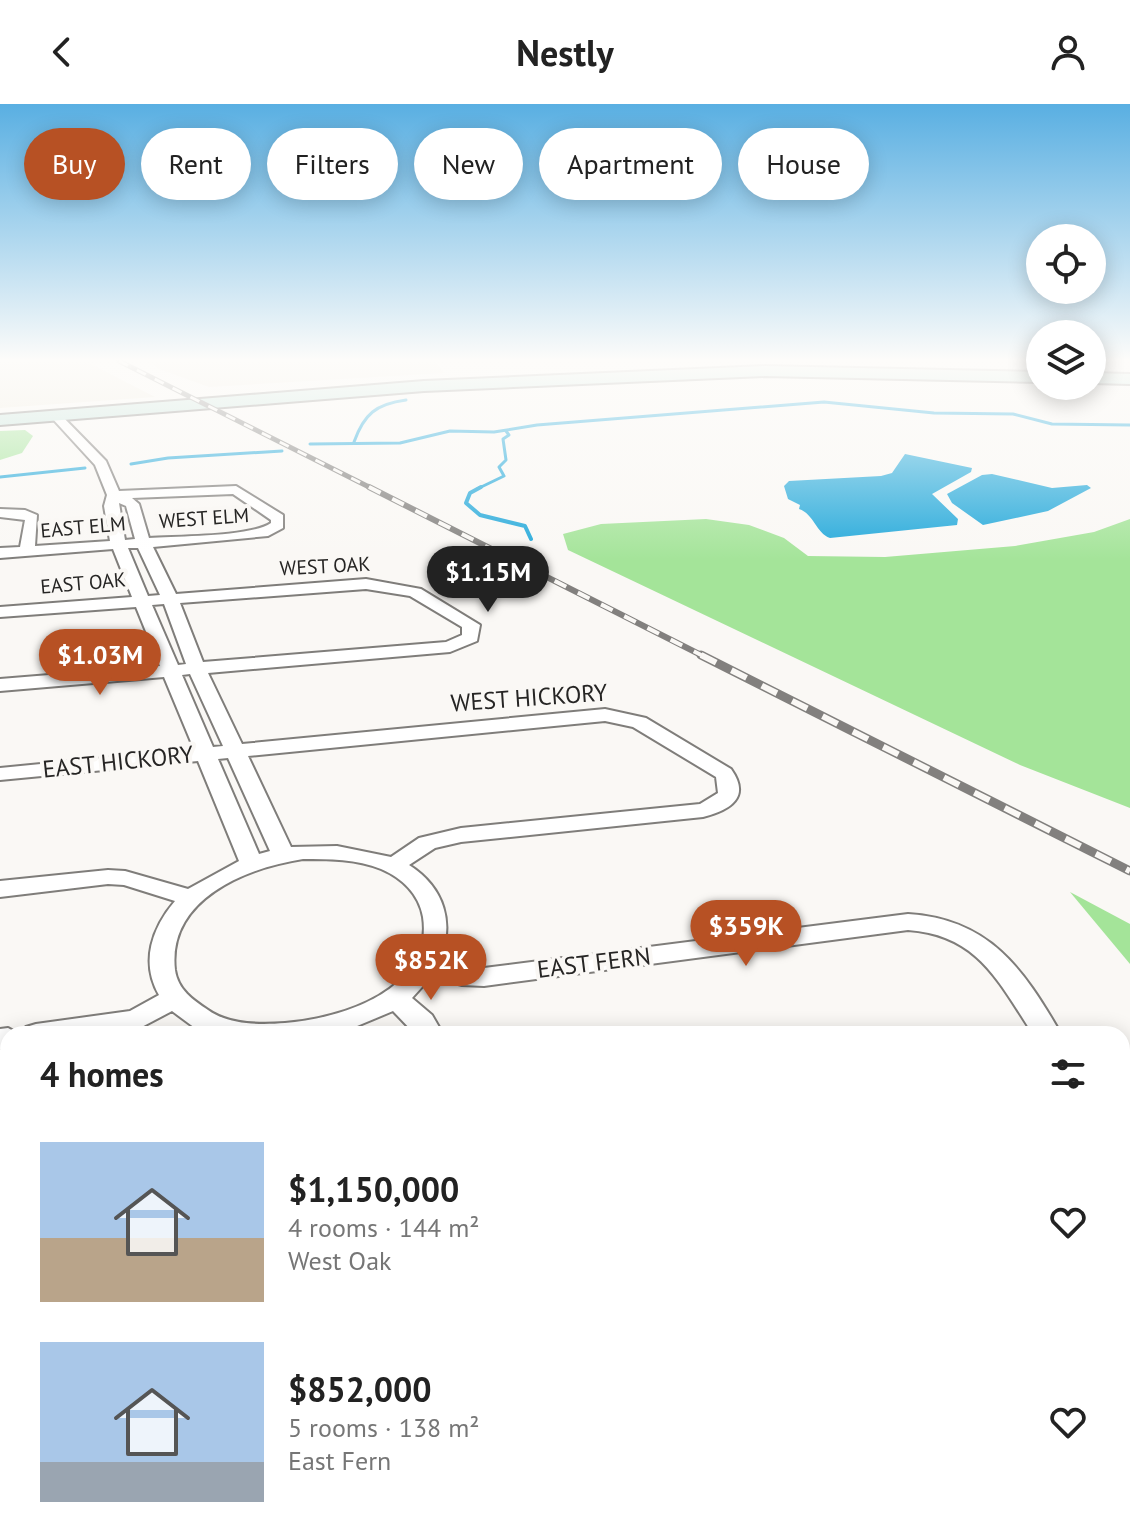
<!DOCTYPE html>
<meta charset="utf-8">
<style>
:root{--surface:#fff;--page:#f2f2f2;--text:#222;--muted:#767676;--accent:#b75124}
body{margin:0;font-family:"PT Sans",sans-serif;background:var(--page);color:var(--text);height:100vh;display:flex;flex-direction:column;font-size:30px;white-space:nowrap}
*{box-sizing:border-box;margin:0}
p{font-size:26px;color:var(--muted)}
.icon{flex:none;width:44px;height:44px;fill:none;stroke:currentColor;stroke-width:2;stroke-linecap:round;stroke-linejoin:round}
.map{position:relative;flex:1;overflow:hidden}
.details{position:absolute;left:0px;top:922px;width:1130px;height:512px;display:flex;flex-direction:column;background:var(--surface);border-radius:24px 24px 0 0;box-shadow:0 4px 20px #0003}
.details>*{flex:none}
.guide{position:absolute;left:24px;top:24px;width:1082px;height:72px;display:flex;gap:16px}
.controls{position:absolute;left:1026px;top:120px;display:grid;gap:16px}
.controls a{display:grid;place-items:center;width:80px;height:80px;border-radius:50%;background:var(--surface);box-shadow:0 4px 20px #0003;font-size:40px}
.price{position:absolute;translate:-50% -68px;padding:0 18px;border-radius:28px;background:var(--accent);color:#fff;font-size:26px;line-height:52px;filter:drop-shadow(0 2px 4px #0008)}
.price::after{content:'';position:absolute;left:50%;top:48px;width:24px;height:18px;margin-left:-12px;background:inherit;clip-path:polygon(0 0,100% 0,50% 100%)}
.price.current{background:#222;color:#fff}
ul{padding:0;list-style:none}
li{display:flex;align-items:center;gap:24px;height:200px;padding:0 40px}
li span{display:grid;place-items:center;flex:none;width:224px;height:160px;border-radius:0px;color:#555}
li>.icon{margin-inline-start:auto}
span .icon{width:96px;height:96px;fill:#fffc;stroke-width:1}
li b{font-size:34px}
h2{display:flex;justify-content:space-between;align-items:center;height:96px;padding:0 40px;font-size:34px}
.tag{padding:0 28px;border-radius:36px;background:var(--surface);box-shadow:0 4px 20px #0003;font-size:28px;line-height:72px}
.tag.current{background:var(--accent);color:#fff}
header{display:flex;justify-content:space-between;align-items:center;height:104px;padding:0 40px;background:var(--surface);font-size:36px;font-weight:600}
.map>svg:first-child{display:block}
.built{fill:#f1ece1}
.green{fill:#a4e499}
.water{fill:#22a8da}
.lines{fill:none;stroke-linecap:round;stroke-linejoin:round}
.stream-far1{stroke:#22a8da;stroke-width:3}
.stream{stroke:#22a8da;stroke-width:4}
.street-casing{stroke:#7f7d7a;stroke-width:4}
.secondary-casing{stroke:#7f7d7a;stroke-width:4}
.street{fill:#fff;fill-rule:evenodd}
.secondary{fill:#c5e4db;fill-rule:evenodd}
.rail-far2-casing{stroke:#82807e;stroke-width:5}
.rail-far1-casing{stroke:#82807e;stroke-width:6}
.rail-casing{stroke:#82807e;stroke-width:9}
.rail-far2{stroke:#faf8f5;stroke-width:3;stroke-dasharray:10;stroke-linecap:butt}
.rail-far1{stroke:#faf8f5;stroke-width:4;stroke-dasharray:13;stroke-linecap:butt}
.rail{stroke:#faf8f5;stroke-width:6;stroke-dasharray:17;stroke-linecap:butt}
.labels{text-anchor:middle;stroke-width:8;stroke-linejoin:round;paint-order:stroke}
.far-street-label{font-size:20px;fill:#262524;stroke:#faf8f5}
.street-label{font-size:24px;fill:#262524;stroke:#faf8f5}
</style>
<header><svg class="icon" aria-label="back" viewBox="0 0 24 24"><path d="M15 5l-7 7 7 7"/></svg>Nestly<svg class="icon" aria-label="person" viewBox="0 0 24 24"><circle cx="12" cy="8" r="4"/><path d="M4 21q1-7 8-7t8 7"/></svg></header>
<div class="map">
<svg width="1130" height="1434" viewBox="0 0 1130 1434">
<rect width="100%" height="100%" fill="#faf8f5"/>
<!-- built -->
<g class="built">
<path d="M0,257H85L155,293L0,304Z"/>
<path d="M148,257H434L444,269L209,283L159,265Z"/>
</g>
<!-- green -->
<g class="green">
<path d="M25,326L33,332L22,349L0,356V327Z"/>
<path d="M706,415L749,421L784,434L808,452L885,453L1015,442L1094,428L1130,415V704L1020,661L568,446L563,430L601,420Z"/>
<path d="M1070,788L1130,820V860Z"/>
</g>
<!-- water -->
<g class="water">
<path d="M905,350L972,364L971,368L932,390L958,415L957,421L830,434C816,429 814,410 799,405L800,401L788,395L784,382L789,377L881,372L892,369Z"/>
<path d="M992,370L1052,384L1087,381L1091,384L1048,407L983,421L952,399L947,390L982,371Z"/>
</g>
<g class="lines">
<!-- stream-far1 -->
<g class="stream-far1">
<path d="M354,338C364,310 376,300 406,296"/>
<path d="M310,340L400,339L450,327L494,328L537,321L824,298L934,309L1013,310L1052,320L1130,321"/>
<path d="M131,360L168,354L282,347"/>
<path d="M0,373L85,364"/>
<path d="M477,385L504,372L499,363L506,356L503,335L509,331L506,327"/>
</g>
<!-- stream -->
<path class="stream" d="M481,383L470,389L466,399L480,411L525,422L531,435"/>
<defs>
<g id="street">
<path d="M51,309H59L106,357L119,387L236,382L283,411V424L268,432L153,443L176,490L366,475L421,485L480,521L477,537L450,548L208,569L242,640L605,605L646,614L731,665C751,693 731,706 703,713L461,738L435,744L409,761C445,784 455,820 439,857L484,864L908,810C989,815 1023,864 1061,930H1033C998,877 978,831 908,826L484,882L462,881L431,873L412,894L432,911L443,930H415L393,907L338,930H211L195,924L172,907L136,926L106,930H22L26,923L36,920L130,907L159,891C140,858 152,824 175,797L124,781L108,780L0,793V777L108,766L125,767L188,785L239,757L198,657L0,676V664L194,645L164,573L0,587V575L160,562L136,503L0,513V503L132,493L113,445L0,454V444L20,443L25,416L0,413V405L25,406L37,411L35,442L110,437L104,402L107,391L95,361L51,313ZM233,390L271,416V419C251,433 176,432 149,434L139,400L132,394ZM119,399L126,402L135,435L125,436ZM128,444H138L160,491L148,492ZM366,485L410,492L462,523V531L446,538L203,558L180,499ZM164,500L186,560L178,561L152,501ZM190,570L223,642L213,643L182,571ZM605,617L633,623L716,673L718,689L700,700L461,724L419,734L391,753L337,742L291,743L248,652ZM228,654L270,747L259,750L218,655ZM303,755C329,755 357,755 381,765C402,774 419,790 423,813C434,886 340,915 285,919C260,921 229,921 208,906C193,896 178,886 175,866C167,795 246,764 303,755Z"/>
<path d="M8,924L19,930H8V944L0,945V925Z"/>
<path d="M1130,1222V1256L1122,1257V1223Z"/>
<path d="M100,1426H140L139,1434H99Z"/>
<path d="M478,1426H518L519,1434H479Z"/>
</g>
<g id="secondary">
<path d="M765,262L1040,268V278L765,272L424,287L0,321V311L424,277Z"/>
<path d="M1092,269L1130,270V280L1092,279Z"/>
</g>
</defs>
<!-- street casing -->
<use href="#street" class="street-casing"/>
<!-- secondary casing -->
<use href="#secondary" class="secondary-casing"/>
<!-- street -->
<use href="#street" class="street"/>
<!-- secondary -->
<use href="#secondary" class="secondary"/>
<defs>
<path id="rail-far2" d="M119,257L373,385"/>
<path id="rail-far1" d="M369,383L705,553"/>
<path id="rail" d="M701,551L1130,767"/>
</defs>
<!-- rail-far2 casing -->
<use href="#rail-far2" class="rail-far2-casing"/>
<!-- rail-far1 casing -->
<use href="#rail-far1" class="rail-far1-casing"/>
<!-- rail casing -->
<use href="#rail" class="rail-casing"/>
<!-- rail-far2 -->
<use href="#rail-far2" class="rail-far2"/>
<!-- rail-far1 -->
<use href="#rail-far1" class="rail-far1"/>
<!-- rail -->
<use href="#rail" class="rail"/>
</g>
<!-- sky -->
<linearGradient id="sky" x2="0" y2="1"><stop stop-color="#59afe2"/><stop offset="0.56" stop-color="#fdfcfa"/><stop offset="1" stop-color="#fdfcfa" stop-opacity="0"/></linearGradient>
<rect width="1130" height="457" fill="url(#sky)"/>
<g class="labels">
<!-- far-street labels -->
<g class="far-street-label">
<text transform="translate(204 414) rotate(-4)" y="7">WEST ELM</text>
<text transform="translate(83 423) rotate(-5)" y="7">EAST ELM</text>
<text transform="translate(325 462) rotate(-3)" y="7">WEST OAK</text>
<text transform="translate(83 479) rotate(-5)" y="7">EAST OAK</text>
</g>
<!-- street labels -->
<g class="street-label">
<text transform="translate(529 594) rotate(-4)" y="8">WEST HICKORY</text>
<text transform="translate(118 658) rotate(-6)" y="8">EAST HICKORY</text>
<text transform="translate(594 859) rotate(-7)" y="8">EAST FERN</text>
</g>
</g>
</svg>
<div class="controls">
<a><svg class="icon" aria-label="locate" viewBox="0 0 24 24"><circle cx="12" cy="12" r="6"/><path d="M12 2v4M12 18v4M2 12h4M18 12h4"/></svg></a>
<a><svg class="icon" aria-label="layers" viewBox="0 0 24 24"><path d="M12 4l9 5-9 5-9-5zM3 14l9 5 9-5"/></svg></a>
</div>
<b class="price current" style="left:488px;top:510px">$1.15M</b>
<b class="price" style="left:100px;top:593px">$1.03M</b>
<b class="price" style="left:746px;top:864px">$359K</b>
<b class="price" style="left:431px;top:898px">$852K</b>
<div class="guide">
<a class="tag current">Buy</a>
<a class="tag">Rent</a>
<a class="tag">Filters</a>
<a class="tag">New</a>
<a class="tag">Apartment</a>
<a class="tag">House</a>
</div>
<section class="details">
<h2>4 homes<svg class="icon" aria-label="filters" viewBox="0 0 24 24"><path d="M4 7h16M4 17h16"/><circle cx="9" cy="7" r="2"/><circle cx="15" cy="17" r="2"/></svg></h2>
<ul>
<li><span style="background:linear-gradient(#a9c7e8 60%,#b9a48a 0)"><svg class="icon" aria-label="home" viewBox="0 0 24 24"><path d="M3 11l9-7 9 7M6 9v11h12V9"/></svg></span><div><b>$1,150,000</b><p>4 rooms · 144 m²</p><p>West Oak</p></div><svg class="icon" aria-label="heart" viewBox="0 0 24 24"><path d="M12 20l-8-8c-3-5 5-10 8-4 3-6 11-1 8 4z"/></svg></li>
<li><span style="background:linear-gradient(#a9c7e8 75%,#9aa5b1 0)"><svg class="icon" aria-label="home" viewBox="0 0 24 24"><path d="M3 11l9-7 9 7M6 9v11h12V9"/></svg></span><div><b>$852,000</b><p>5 rooms · 138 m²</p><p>East Fern</p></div><svg class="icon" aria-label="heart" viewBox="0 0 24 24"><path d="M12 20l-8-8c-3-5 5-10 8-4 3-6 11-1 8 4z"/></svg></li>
</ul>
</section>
</div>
